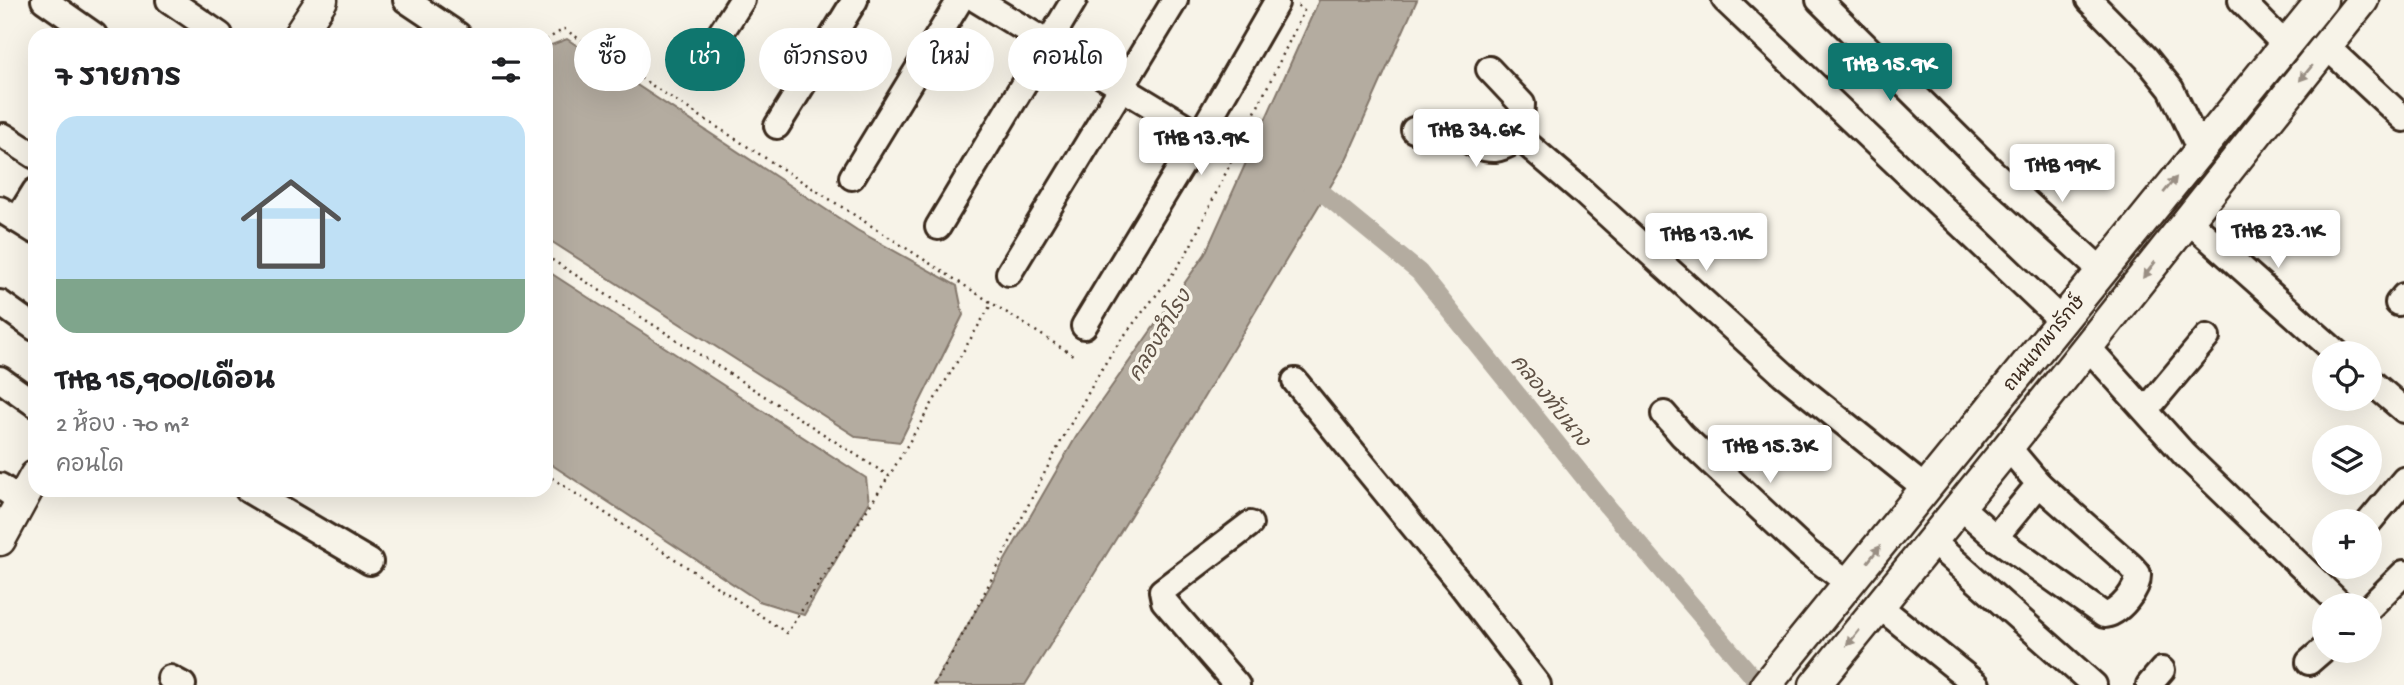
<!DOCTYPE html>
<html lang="th">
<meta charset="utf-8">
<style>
:root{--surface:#fff;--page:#f2f2f2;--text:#202124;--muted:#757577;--accent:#0f766e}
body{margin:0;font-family:"Gochi Hand","Playpen Sans Thai",sans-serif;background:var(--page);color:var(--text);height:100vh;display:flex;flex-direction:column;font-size:26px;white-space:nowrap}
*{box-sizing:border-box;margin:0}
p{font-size:23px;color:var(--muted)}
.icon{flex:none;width:38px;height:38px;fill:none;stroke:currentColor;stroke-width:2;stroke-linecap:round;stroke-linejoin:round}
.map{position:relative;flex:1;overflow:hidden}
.panel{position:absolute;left:28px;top:28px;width:525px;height:469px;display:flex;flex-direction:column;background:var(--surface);border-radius:21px;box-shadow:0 7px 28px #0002}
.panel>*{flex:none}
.top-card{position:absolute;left:574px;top:28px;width:665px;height:63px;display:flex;gap:14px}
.controls{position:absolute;left:2312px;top:341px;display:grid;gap:14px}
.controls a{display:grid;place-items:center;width:70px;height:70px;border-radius:50%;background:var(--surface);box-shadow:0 7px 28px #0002;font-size:35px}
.price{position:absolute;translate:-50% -60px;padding:0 16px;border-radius:7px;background:#fff;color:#222;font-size:23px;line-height:46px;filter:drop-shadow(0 2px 4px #0008)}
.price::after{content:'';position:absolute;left:50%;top:42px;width:21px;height:16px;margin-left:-10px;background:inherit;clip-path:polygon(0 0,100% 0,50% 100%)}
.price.on{background:var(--accent);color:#fff}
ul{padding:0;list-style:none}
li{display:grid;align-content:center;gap:14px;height:371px;padding:0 28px}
li span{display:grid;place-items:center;height:217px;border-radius:21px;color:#555}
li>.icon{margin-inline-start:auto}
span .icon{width:126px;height:126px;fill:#fffc;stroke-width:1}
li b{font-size:30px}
h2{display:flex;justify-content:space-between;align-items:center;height:84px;padding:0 28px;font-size:30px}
.chip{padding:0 24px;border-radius:32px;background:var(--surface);box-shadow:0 7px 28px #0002;font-size:24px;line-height:63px}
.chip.on{background:var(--accent);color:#fff}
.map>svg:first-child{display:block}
.water{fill:#b4aca0;stroke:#84786c;stroke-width:2}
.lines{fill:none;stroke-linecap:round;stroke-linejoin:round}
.canal{stroke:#b4aca0;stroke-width:18}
.minor-casing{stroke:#3b2a1e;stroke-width:30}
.major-casing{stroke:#3b2a1e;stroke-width:35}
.path{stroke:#3b2a1e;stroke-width:2.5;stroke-dasharray:2 5;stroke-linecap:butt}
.minor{stroke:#f7f3e8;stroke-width:24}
.major{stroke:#f7f3e8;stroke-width:30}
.oneway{fill:#998e83}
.labels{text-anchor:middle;stroke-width:7;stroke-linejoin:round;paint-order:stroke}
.street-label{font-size:19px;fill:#3b2a1e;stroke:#f7f3e8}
.water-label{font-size:21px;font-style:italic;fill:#5f5145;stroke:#f7f3e8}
</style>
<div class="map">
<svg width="2404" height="685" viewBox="0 0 2404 685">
<rect width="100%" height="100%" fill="#f7f3e8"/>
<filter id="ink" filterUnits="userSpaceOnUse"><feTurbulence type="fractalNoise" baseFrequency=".0143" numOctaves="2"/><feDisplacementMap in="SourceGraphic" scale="14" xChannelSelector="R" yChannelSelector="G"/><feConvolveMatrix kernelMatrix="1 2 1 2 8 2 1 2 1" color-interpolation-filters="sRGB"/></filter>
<g filter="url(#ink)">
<!-- water -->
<g class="water">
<path d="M1319,0H1417L1345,162L1198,407L1025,685H933L1076,437L1205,254Z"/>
<path d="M567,39L857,230L957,286L963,315L900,442L857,437L546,238V47Z"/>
<path d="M546,270L866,478L869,503L804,615L759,601L546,461Z"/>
</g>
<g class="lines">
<!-- canal -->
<path class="canal" d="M1307,180L1419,272L1607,506L1760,685"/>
<defs>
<g id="minor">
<path d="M44,0L94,35"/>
<path d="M169,0L220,35"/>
<path d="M406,0L458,35"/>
<path d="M977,0L1200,135"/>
<path d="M1725,0L2061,320"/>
<path d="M1819,0L1993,172L2101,270"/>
<path d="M2089,0L2146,58L2171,89L2199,148"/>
<path d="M2241,0L2286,46"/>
<path d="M2327,47L2404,119"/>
<path d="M1489,69L1522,104L1520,138L1583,192L1783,374L1925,488"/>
<path d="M695,73L742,0"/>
<path d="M777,126L855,0"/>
<path d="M1414,130C1451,112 1463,150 1495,149C1505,148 1512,142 1520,138"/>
<path d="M4,136L35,156"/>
<path d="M852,177L960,0"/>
<path d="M0,209L35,231"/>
<path d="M17,220L35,191"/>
<path d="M2188,220L2338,354"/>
<path d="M938,227L1074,0"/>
<path d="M1009,273L1175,0"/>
<path d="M0,303L35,328"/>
<path d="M2398,303L2404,296"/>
<path d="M1084,326L1200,135L1276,3"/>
<path d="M2088,347L2185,455L2342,606"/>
<path d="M0,379L35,404"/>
<path d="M1295,381L1462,586L1538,685"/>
<path d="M2370,381L2404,410"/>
<path d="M2146,410L2207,337"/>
<path d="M1664,414L1682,435L1807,552L1850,584"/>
<path d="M0,486L21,501"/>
<path d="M248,490L370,562"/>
<path d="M1961,507L1997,539L2003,528L2039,484L2008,447"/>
<path d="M2369,522L2404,480"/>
<path d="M1997,539L2104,615C2119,614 2139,589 2138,574L2131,566L2039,484"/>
<path d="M1932,541L2094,685"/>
<path d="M1879,606L1977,685"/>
<path d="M2370,607L2404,573"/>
<path d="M2309,662L2324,649"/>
<path d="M170,678L183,685"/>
<path d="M1237,685L1164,601L1162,591L1250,524"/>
<path d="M2149,685L2162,670"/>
</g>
<g id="major">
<path d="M299,35L322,0"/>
<path d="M0,540L35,476"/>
<path d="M1766,685L2322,0"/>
<path d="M1815,685L2008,447L2363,0"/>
</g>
</defs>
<!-- minor casing -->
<use href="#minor" class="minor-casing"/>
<!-- major casing -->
<use href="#major" class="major-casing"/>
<!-- path -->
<g class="path">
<path d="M546,40L564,29L1076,357"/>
<path d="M546,256L889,476L992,303"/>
<path d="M546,474L787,633L889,476"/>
<path d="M934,685C991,590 1033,486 1090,390C1100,371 1111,353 1124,336C1146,306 1172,279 1190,247L1304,11L1296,4"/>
</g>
<!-- minor -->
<use href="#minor" class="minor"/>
<!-- major -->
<use href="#major" class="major"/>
</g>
<!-- one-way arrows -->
<defs><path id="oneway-solid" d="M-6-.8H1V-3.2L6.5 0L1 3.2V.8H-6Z" transform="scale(1.75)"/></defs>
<g class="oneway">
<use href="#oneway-solid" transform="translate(2306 73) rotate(129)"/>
<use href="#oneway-solid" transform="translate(2170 185) rotate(-51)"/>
<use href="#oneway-solid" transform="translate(2149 270) rotate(128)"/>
<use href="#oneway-solid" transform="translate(1874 554) rotate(-52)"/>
<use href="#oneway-solid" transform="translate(1853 638) rotate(129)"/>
</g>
</g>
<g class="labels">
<!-- street labels -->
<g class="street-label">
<text transform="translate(2043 342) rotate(-51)" y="7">ถนนเทพารักษ์</text>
</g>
<!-- water labels -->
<g class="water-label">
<text transform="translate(1159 335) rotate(-59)" y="7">คลองสำโรง</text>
<text transform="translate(1551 400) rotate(51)" y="7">คลองทับนาง</text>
</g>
</g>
</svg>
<div class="controls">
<a><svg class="icon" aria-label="locate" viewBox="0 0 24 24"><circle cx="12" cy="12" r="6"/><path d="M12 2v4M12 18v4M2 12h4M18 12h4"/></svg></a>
<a><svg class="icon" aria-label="layers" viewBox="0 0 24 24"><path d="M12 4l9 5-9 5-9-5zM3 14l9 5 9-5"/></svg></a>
<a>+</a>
<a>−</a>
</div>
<b class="price on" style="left:1890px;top:103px">THB 15.9K</b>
<b class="price" style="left:1476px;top:169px">THB 34.6K</b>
<b class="price" style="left:1201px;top:177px">THB 13.9K</b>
<b class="price" style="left:2062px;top:204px">THB 19K</b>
<b class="price" style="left:2278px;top:270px">THB 23.1K</b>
<b class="price" style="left:1706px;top:273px">THB 13.1K</b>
<b class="price" style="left:1770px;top:485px">THB 15.3K</b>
<div class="top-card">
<a class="chip">ซื้อ</a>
<a class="chip on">เช่า</a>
<a class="chip">ตัวกรอง</a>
<a class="chip">ใหม่</a>
<a class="chip">คอนโด</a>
</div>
<section class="panel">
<h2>7 รายการ<svg class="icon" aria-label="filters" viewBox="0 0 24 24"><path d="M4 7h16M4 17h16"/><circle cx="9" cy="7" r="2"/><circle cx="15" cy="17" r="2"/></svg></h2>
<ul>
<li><span style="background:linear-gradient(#bfe0f5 75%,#7fa58c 0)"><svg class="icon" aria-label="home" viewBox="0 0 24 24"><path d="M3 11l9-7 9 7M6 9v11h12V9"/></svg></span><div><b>THB 15,900/เดือน</b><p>2 ห้อง · 70 m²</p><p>คอนโด</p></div></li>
</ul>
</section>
</div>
